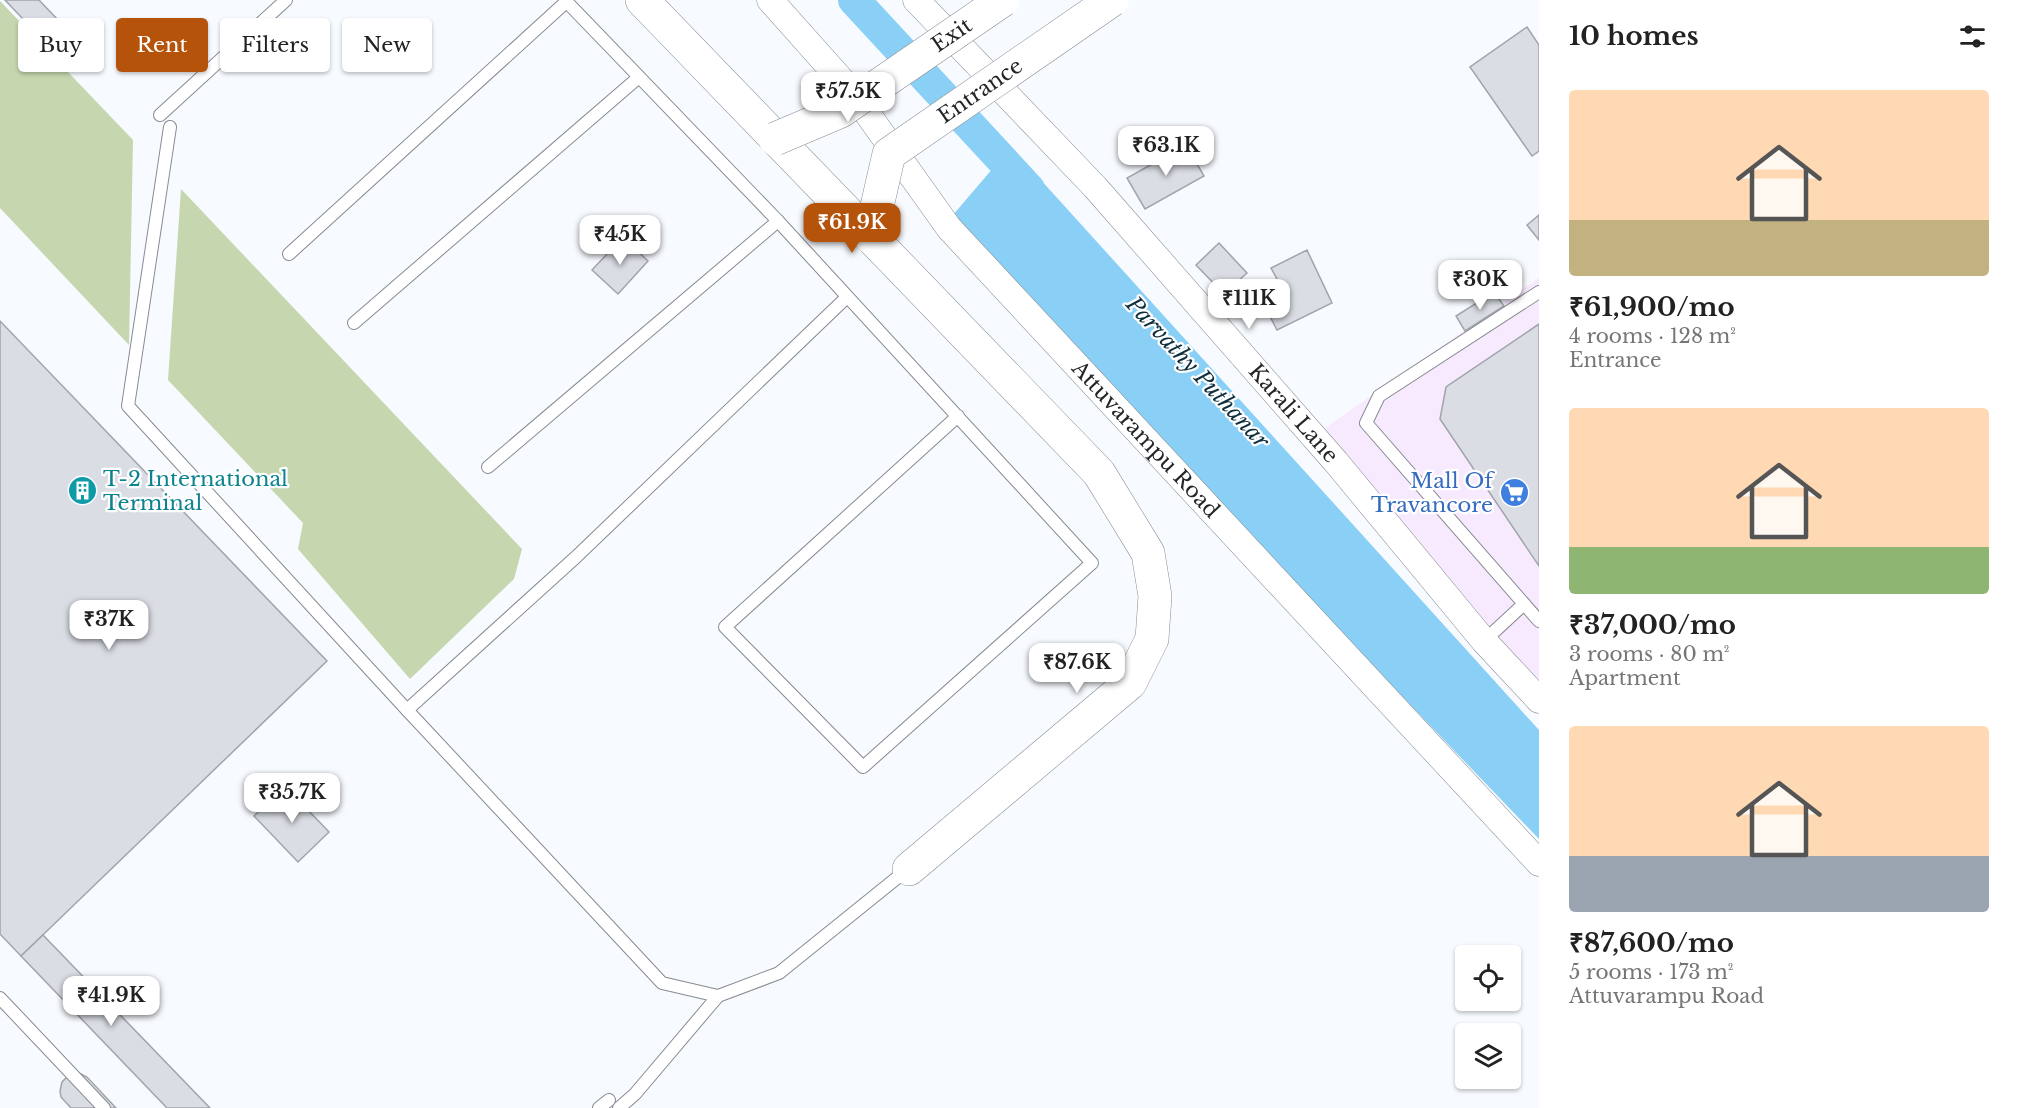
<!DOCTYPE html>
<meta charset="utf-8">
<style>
:root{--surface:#fff;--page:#f2f2f2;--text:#222;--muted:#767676;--accent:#b45309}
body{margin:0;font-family:"Libre Baskerville",serif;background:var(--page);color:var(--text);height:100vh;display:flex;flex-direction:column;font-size:22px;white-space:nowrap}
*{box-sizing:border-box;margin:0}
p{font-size:20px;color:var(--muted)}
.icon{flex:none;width:33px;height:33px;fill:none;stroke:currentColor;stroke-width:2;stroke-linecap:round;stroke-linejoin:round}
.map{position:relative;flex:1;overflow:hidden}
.panel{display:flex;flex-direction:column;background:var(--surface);width:480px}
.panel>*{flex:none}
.guide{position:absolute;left:18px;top:18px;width:570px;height:54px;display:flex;gap:12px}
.tools{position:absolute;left:1455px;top:945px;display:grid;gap:12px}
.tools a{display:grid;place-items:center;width:66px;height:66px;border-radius:6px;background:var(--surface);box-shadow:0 2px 4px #0004;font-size:30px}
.price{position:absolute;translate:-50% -51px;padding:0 14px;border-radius:12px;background:#fff;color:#222;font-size:20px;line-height:39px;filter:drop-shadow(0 2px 3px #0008)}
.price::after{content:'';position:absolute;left:50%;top:36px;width:18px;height:14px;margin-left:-9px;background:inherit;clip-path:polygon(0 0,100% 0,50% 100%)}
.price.active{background:var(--accent);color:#fff}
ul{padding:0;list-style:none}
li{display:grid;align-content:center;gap:12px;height:318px;padding:0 30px}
li span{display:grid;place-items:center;height:186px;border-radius:6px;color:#555}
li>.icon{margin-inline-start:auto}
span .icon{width:108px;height:108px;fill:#fffc;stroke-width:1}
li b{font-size:26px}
h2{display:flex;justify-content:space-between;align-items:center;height:72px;padding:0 30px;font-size:26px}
.pill{padding:0 21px;border-radius:6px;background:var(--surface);box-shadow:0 2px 4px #0004;font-size:21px;line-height:54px}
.pill.active{background:var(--accent);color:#fff}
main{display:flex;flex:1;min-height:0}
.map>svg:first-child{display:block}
.commercial{fill:#f8eafe}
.green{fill:#c6d6ae}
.water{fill:#8acff5}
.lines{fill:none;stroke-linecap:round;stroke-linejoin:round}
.canal{stroke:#8acff5;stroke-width:32}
.building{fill:#dadde4;stroke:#a1a4ab;stroke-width:1.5}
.lane-casing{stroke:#878a91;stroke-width:14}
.street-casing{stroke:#878a91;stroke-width:27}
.secondary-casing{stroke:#878a91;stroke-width:34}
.lane{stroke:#fff;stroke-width:12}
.street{stroke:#fff;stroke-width:26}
.secondary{stroke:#fff;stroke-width:33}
.secondary-bridge-casing{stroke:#878a91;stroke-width:34;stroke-linecap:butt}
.secondary-bridge{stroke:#fff;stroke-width:33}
.labels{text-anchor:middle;stroke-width:4.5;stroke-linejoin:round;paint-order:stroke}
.street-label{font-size:21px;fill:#242528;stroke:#fff}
.culture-label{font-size:21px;fill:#0d838f;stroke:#fff;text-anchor:start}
.shop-label{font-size:21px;fill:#366cbe;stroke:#fff;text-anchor:end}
.water-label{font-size:22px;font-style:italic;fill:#0f2f3f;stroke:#fff}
</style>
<main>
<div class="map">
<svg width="1539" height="1108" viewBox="0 0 1539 1108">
<rect width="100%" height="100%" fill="#f7fafe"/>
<!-- commercial -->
<path class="commercial" d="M1539,278V683L1318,433Z"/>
<!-- green -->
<g class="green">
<path d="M0,1L133,140L129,345L0,208Z"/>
<path d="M181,189L522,549L514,579L410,679L298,549L303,523L168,380Z"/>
</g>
<!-- water -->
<path class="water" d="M1011,147L1539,730V839L947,222Z"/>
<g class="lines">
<!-- canal -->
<path class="canal" d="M854,0L1029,189"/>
</g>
<!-- building -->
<g class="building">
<path d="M5,0H39L58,20L40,37Z"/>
<path d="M1527,27L1539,45V151L1532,156L1470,67Z"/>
<path d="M1186,145L1204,176L1145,209L1127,178Z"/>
<path d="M1539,215V240L1527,225Z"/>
<path d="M623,237L648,261L618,294L592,270Z"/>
<path d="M1219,243L1247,273L1224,294L1196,265Z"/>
<path d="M1307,250L1332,303L1277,330L1257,291L1278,281L1271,268Z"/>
<path d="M1494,292L1504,306L1465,331L1456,316Z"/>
<path d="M0,321L327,661L21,956L0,934Z"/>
<path d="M1539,324V566L1440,419L1446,387Z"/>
<path d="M285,786L329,832L298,862L254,816Z"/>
<path d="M43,935L210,1108H167L21,956Z"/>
<path d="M79,1073L87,1077L116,1108H71L61,1097L60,1091L62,1082L68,1076Z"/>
</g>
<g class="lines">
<defs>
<g id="lane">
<path d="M565,0L778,221L1092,563L863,767L725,627L958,416"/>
<path d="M160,115L286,0"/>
<path d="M170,127L128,406L407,710L662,983L718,996L779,973L908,869"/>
<path d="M289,254L566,2"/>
<path d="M1539,292L1379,396L1366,423L1539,621"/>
<path d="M354,323L639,77"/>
<path d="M488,467L778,221"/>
<path d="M1484,641L1524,604"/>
<path d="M407,710L576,557L847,297"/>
<path d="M0,998L104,1108"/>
<path d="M599,1108L609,1100"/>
<path d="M619,1108L635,1094L718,996"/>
</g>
<g id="street">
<path id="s1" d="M770,0L852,92L949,228L1539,863"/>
<path id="s2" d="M916,0L1095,187L1336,462L1484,641L1539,700"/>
</g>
<path id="secondary" d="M642,0L1099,473L1148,553L1155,596L1152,639L1130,683L909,869"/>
</defs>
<!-- lane casing -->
<use href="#lane" class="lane-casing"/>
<!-- street casing -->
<use href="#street" class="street-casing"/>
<!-- secondary casing -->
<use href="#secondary" class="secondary-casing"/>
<!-- lane -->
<use href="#lane" class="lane"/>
<!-- street -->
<use href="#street" class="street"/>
<!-- secondary -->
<use href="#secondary" class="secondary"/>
<defs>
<g id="secondary-bridge">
<path id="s3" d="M775,139L841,111L1003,0"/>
<path id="s4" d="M870,237L889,154L1112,0"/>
</g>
</defs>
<!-- secondary-bridge casing -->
<use href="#secondary-bridge" class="secondary-bridge-casing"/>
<!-- secondary-bridge -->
<use href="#secondary-bridge" class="secondary-bridge"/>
</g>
<!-- icons -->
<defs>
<symbol id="building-disc" viewBox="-11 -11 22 22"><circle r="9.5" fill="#0f9aa8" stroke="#fff"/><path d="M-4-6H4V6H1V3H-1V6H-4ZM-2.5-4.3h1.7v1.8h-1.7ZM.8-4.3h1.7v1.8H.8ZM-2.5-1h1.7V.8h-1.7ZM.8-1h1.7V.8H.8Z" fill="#fff"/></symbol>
<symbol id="supermarket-disc" viewBox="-11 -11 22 22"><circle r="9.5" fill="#3f7fe0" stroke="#fff"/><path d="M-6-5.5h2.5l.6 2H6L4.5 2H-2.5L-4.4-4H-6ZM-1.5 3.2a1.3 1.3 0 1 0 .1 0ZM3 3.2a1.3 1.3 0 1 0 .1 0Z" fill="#fff"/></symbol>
</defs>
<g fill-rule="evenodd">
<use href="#building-disc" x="66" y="474" width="33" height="33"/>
<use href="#supermarket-disc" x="1498" y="476" width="33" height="33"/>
</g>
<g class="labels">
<!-- street labels -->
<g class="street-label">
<text dy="7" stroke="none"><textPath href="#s3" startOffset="206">Exit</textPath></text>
<text dy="7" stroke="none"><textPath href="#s4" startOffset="196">Entrance</textPath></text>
<text dy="7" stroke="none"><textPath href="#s2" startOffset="560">Karali Lane</textPath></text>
<text dy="7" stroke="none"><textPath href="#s1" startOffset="579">Attuvarampu Road</textPath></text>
</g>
<!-- culture labels -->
<g class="culture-label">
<text x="103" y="486">T-2 International<tspan x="103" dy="24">Terminal</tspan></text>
</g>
<!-- shop labels -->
<g class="shop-label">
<text x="1493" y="488">Mall Of<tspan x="1493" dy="24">Travancore</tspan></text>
</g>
<!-- water labels -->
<g class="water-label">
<text transform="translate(1198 372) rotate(47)" y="8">Parvathy Puthanar</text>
</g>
</g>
</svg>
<div class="tools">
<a><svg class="icon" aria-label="locate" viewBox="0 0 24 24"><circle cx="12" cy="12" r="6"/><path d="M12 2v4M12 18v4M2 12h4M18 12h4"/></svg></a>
<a><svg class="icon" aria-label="layers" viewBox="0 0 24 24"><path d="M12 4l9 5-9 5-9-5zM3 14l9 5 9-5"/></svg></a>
</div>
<b class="price" style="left:848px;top:123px">₹57.5K</b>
<b class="price" style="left:1166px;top:177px">₹63.1K</b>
<b class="price active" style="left:852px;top:254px">₹61.9K</b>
<b class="price" style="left:620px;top:266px">₹45K</b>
<b class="price" style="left:1480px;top:311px">₹30K</b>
<b class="price" style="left:1249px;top:330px">₹111K</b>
<b class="price" style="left:109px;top:651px">₹37K</b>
<b class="price" style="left:1077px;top:694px">₹87.6K</b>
<b class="price" style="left:292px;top:824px">₹35.7K</b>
<b class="price" style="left:111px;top:1027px">₹41.9K</b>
<div class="guide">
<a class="pill">Buy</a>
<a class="pill active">Rent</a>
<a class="pill">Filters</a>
<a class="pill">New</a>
</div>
</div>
<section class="panel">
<h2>10 homes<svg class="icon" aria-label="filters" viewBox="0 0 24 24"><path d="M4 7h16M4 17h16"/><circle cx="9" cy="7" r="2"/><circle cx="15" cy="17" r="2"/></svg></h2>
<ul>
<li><span style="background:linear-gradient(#ffd9b3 70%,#c2b280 0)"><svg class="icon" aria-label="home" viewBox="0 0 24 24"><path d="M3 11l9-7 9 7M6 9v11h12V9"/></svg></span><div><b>₹61,900/mo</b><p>4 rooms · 128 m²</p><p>Entrance</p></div></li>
<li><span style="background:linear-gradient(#ffd9b3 75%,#8fb573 0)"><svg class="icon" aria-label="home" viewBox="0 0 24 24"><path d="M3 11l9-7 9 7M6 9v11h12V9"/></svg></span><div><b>₹37,000/mo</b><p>3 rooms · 80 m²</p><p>Apartment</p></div></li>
<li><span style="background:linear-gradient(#ffd9b3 70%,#9aa5b1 0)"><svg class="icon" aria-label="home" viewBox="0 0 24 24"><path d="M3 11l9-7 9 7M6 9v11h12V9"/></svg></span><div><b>₹87,600/mo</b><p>5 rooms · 173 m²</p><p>Attuvarampu Road</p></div></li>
</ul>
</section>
</main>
